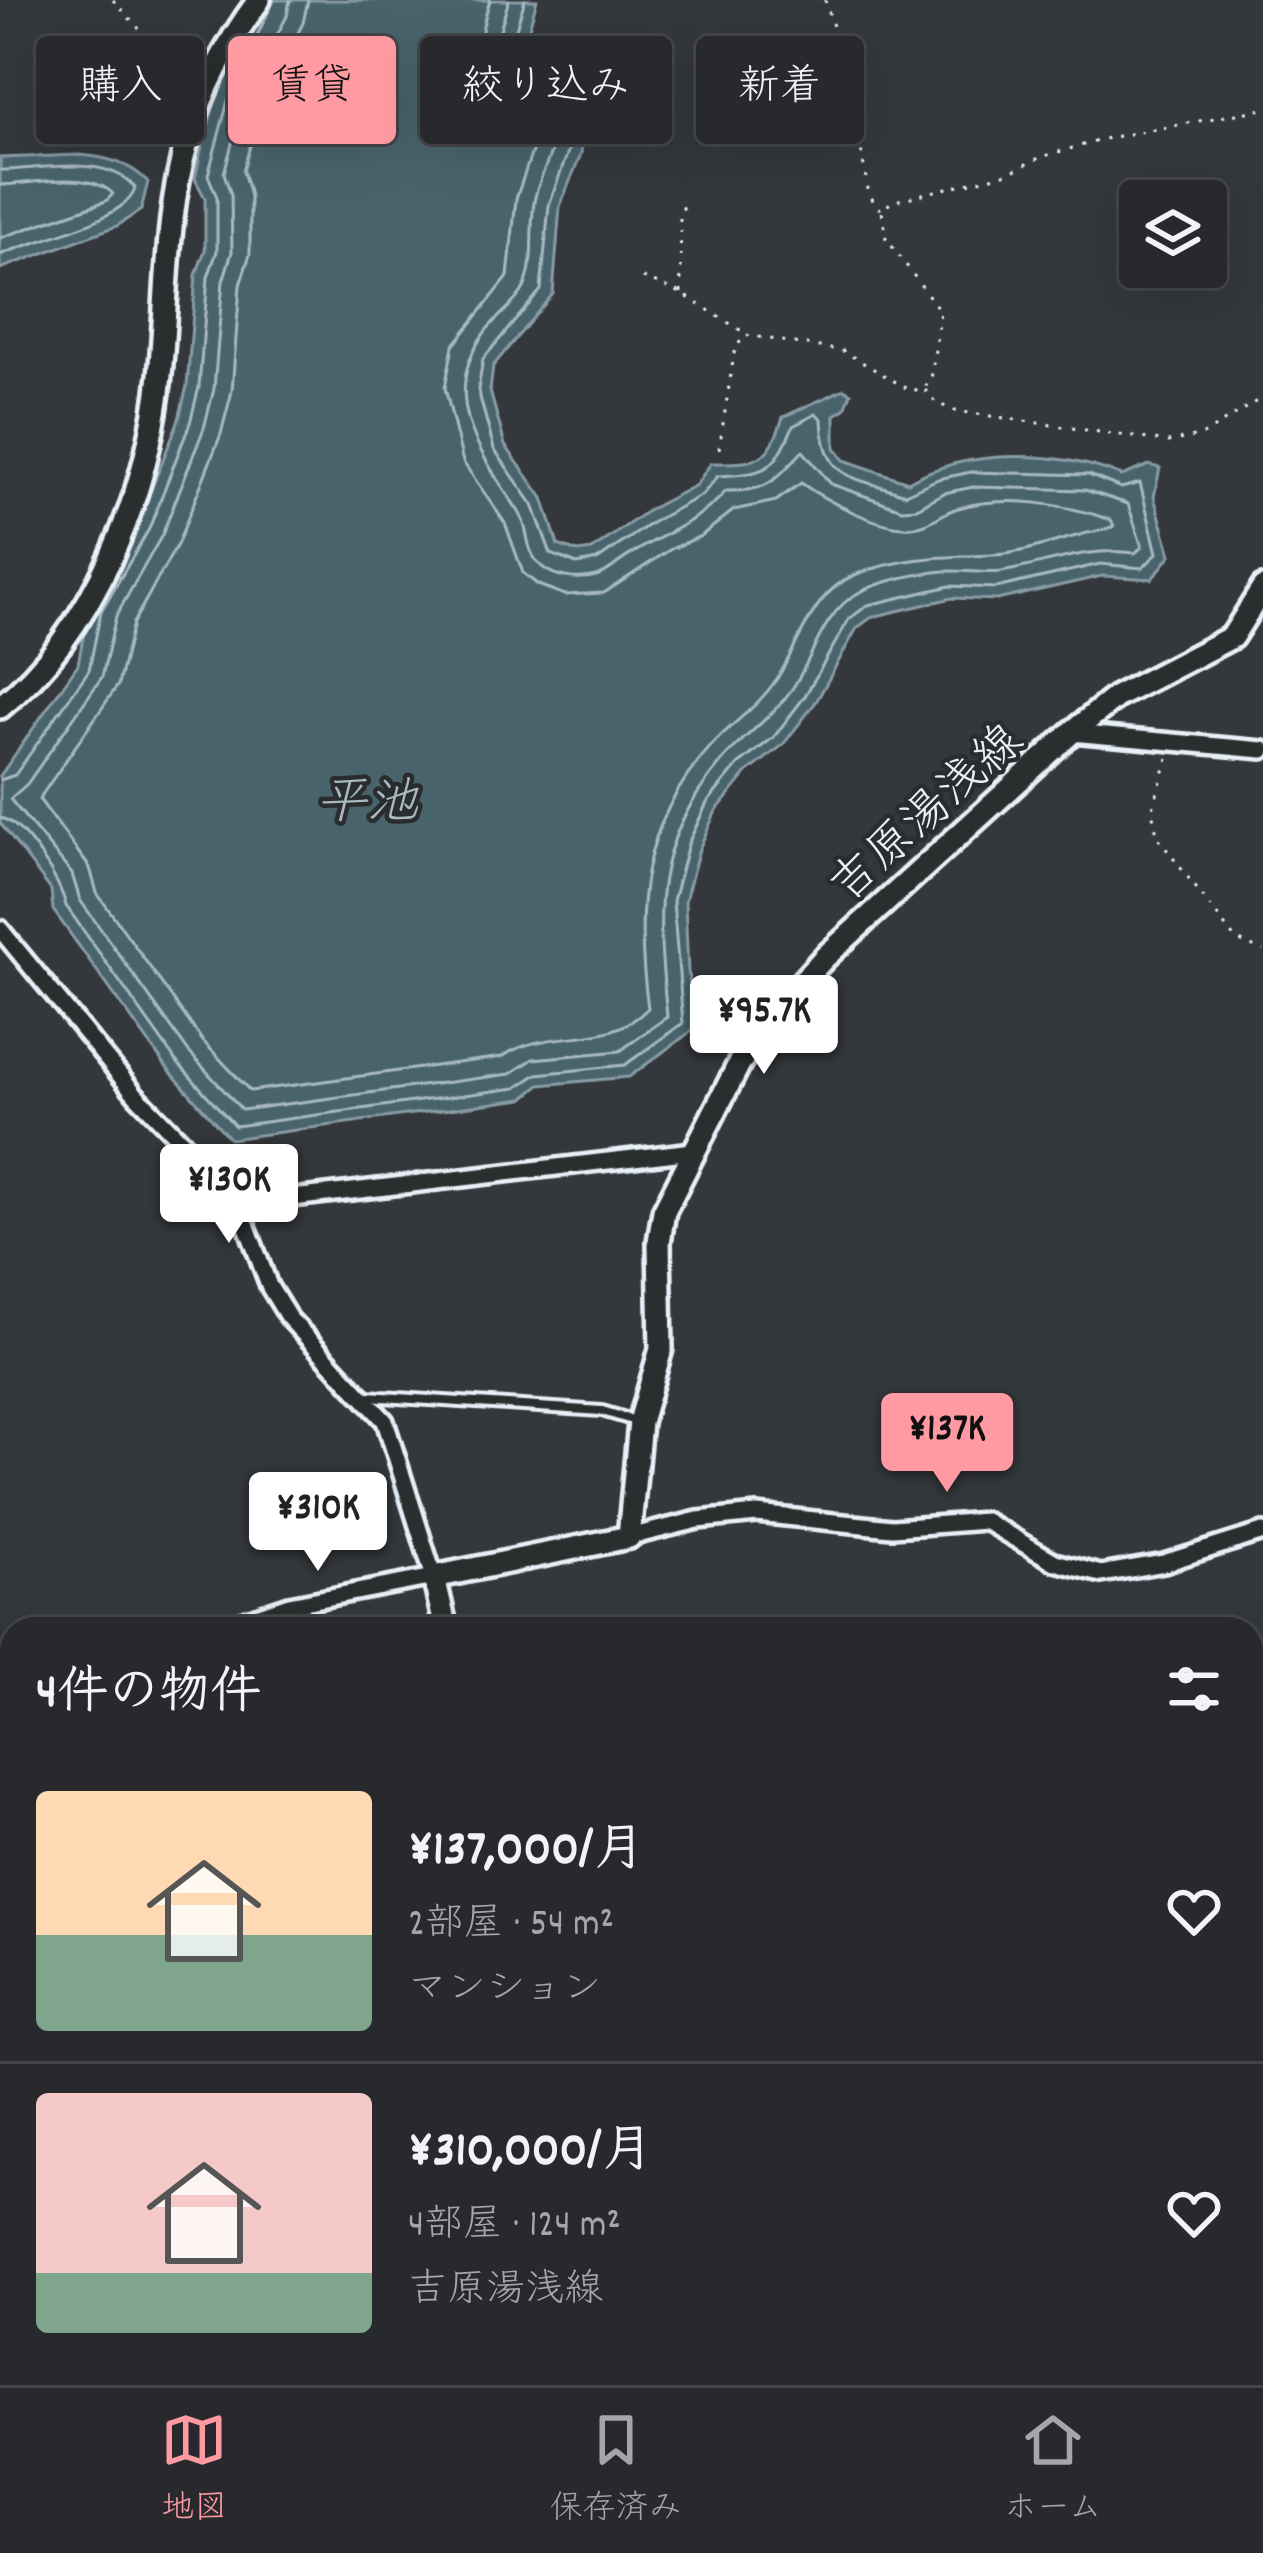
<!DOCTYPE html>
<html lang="ja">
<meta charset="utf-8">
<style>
:root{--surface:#27292c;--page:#2f3134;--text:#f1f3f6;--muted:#a4a6a9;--line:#434548;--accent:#ff9aa2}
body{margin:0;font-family:Dekko,"Klee One",sans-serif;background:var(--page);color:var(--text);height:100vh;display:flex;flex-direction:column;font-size:45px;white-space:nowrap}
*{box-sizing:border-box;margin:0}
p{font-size:39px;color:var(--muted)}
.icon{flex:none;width:66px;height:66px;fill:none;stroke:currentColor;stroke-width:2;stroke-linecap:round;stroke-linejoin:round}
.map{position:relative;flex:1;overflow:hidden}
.details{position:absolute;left:0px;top:1617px;width:1263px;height:768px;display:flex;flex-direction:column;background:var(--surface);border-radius:36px 36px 0 0;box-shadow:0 12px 48px #0002,0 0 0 3px var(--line)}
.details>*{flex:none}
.top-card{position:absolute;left:36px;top:36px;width:1191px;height:108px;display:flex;gap:24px}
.fabs{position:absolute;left:1119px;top:180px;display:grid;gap:24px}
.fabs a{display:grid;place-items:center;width:108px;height:108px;border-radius:12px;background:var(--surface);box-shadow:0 12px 48px #0002,0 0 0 3px var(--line);font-size:60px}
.price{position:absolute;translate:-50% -102px;padding:0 27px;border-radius:12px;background:#fff;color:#222;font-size:39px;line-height:78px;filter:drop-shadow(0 3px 6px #0008)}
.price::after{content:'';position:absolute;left:50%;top:72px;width:36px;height:27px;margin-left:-18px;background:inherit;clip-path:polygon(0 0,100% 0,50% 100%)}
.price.current{background:var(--accent);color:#111}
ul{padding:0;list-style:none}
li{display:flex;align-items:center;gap:36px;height:300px;padding:0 36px}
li+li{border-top:3px solid var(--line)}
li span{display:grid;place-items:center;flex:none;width:336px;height:240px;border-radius:12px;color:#555}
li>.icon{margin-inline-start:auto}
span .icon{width:144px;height:144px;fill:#fffc;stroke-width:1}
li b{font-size:51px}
h2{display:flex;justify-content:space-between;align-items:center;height:144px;padding:0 36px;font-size:51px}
.tag{padding:0 42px;border-radius:12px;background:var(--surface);box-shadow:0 12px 48px #0002,0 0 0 3px var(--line);font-size:42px;line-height:108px}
.tag.current{background:var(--accent);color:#111}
.dock{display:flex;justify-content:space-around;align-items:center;height:168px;border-top:3px solid var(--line);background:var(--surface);font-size:33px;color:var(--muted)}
.dock a{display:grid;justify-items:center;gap:6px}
.dock .current{color:var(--accent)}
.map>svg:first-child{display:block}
.water{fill:#48646d;stroke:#889ca5;stroke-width:3}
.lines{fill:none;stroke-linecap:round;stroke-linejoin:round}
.shore{stroke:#a8b9c0;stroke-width:3}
.stream{stroke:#889ca5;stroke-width:6}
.lane-casing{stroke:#e8f1f8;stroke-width:16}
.street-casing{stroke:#e8f1f8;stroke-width:24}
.secondary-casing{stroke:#e8f1f8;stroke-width:30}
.path{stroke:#e8f1f8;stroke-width:3;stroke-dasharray:3 9;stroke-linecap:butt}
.lane{stroke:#2a2d2e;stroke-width:8}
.street{stroke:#2a2d2e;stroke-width:15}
.secondary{stroke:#2a2d2e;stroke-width:21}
.labels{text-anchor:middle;stroke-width:9;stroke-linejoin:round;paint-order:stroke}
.street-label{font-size:48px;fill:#e8f1f8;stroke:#2a2d2e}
.water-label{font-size:51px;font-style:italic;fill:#a8b9c0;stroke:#2a2d2e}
</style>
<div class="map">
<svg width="1263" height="2385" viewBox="0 0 1263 2385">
<rect width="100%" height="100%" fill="#34373b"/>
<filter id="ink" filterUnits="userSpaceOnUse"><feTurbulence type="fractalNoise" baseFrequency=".00833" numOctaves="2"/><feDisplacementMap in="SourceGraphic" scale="24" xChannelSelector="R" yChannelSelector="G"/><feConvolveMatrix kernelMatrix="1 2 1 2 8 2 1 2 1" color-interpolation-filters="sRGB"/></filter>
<g filter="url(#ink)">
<!-- water -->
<g class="water">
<path d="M265,0H537L522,52L541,78L576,94L585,106L581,154L560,206L553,294L493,366L490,391L505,445L543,498L558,545L578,552L592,550L650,509L696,485L711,463C756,463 768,465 783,417L844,389L851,393L845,409L835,415V448L844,460L908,482C967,448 1060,450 1122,476L1149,465L1160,468L1154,497L1171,555L1152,579L1102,576L997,600L952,598L872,617L857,628L816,702L783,745L747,773L716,811L699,849L685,901L688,972L697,1027L629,1077L540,1085L523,1099L230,1139L167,1068L53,910L51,890L0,823V776L78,664L89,606L138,523L179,419L187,386L196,275L205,250V198L195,179L202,146L220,86Z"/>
<path d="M79,155C105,157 129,162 148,182L141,210L117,226L0,269V158Z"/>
</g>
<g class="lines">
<!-- shore -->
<g class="shore">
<path d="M290,0L287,16L245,96L224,173L231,195L232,252L223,281L214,389L204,428L162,535L116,616L102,677L27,784L10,799L72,874L80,900L188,1051L242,1110L510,1074L533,1059L620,1051L667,1017C657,912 649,848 722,761C744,735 772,718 792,689C813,658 823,612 858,593C883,580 929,570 956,571C971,571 986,574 1001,572C1050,564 1085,546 1135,553L1142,547L1128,504L1085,490L973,487L944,493L917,508L902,509L831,484L803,451C775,479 771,492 726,491C697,526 649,538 613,567C594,583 556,582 538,563C525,549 529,527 519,512C482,456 437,397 485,332C496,317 521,300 526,283C536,256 528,221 536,193C544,166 559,143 556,115C493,77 485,74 509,0"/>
<path d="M308,0L303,23L262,103L243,171L250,196V254L240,285L232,391L221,434L178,543L133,623L118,685L39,799L90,868L97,893L202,1040L250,1091L502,1057C548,1025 608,1051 648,1008C634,907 640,824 712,745C733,722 758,707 776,680C800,644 812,591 857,574C906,556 942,557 992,555C1021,554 1052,542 1080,535C1092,531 1105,532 1114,526L1111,520C1066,504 1003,494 955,509C940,514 929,526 912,527C881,530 825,500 801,483L776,501L734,510L701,536L671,549L604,593L565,595L538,585L523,573L505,523L463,462L445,388L453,346L508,277L516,199L539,131C532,122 526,122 516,115C471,84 475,46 490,0"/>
<path d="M0,170C39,170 108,153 135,188C129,220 31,241 0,255"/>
<path d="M0,185C31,184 91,170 113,194L106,201L0,238"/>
<path d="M0,780L15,775L89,670L101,611L149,529L190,423L199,387L208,277L217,251V197L208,175L231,90L274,0"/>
<path d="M0,818C24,822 61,882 66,906L176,1061L235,1126L516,1088L537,1074L625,1065L683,1023L673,901L688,844L707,803L738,765L774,737L805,696L849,619L868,605L950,586L996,588L1100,564L1143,568L1157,553L1140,483L1121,488L1089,475L971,472L938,479L905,494C854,476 824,482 822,419L816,414L793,426C774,473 765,473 718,476L702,495L656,520L597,560L577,564L551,554L533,505L494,449L478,390L483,359L541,290L549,205L569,149V105C508,67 500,75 525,0"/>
</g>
<!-- stream -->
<path class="stream" d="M0,2137L12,2131"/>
<defs>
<path id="lane" d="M367,1396L602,1411L639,1422"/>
<g id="street">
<path d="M1071,733L1263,750"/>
<path d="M0,929L136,1095L236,1197L269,1286L288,1317L385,1421L434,1577L289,1605L218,1629"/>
<path d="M241,1204L693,1151"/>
<path d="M629,1537L698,1520L757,1514L892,1528L985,1521L1055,1562L1101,1574L1164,1563L1263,1532"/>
<path d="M0,1689L12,1691"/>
<path d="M0,2121L12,2116"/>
<path d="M0,2381L41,2385"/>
<path d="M119,2385L129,2373"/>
</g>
<g id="secondary">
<path d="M0,707C95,631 148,493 160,375C168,296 165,215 188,138C202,88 228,42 259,0"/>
<path d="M446,1629L434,1577L629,1537L640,1422L661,1349L659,1242L664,1211L740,1062L781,1005L824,958L1071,733L1116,697L1232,637L1263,588"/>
<path d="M0,2254L12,2249"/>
<path d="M504,2373L525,2385"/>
</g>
</defs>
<!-- lane casing -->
<use href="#lane" class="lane-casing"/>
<!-- street casing -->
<use href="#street" class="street-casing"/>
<!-- secondary casing -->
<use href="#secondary" class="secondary-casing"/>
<!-- path -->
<g class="path">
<path d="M113,0L153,44L196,63"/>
<path d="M825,0L848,76L869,195L881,210"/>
<path d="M643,278L681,293L745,333"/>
<path d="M681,293L680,216L686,200"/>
<path d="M925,390L936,403L956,411L1168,442L1203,435L1263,397"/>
<path d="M719,449L735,348L746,335L843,351L911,391L924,388L931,380L940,311L886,238L882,211L891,202L1008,173L1041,157L1108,138L1263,109"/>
<path d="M1168,758L1152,811L1158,838L1235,939L1263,951"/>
<path d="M1251,1969L1263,1975"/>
</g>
<!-- lane -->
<use href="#lane" class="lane"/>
<!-- street -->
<use href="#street" class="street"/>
<!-- secondary -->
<use href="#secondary" class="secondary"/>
</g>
</g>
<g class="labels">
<!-- street labels -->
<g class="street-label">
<text transform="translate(924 811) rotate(-42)" y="17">吉原湯浅線</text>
</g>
<!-- water labels -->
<g class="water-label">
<text x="367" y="817">平池</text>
</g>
</g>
</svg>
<div class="fabs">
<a><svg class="icon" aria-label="layers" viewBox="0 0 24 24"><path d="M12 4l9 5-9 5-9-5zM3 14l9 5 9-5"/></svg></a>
</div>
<b class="price" style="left:764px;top:1077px">¥95.7K</b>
<b class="price" style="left:229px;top:1246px">¥130K</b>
<b class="price current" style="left:947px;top:1495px">¥137K</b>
<b class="price" style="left:318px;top:1574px">¥310K</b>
<div class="top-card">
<a class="tag">購入</a>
<a class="tag current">賃貸</a>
<a class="tag">絞り込み</a>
<a class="tag">新着</a>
</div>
<section class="details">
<h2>4件の物件<svg class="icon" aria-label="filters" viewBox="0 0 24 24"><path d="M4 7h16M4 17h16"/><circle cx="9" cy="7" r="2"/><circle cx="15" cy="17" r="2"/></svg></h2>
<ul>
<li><span style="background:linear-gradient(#ffd9b3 60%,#7fa58c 0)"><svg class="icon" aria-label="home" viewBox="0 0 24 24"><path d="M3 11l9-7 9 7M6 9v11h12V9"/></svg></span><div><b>¥137,000/月</b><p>2部屋 · 54 m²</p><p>マンション</p></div><svg class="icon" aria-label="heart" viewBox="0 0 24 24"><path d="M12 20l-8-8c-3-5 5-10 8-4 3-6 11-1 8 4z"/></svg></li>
<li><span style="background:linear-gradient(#f6c9c9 75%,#7fa58c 0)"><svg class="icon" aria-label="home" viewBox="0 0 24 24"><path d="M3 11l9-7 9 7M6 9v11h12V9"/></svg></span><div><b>¥310,000/月</b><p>4部屋 · 124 m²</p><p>吉原湯浅線</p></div><svg class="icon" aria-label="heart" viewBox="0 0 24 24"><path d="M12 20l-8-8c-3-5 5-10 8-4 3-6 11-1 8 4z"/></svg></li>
</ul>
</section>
</div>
<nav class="dock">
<a class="current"><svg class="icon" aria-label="map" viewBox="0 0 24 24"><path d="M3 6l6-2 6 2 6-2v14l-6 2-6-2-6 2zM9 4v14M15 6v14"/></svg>地図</a>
<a><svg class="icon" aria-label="saved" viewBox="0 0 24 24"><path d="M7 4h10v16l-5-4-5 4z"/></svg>保存済み</a>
<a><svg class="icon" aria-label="home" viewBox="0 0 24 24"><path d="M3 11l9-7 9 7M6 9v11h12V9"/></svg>ホーム</a>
</nav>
